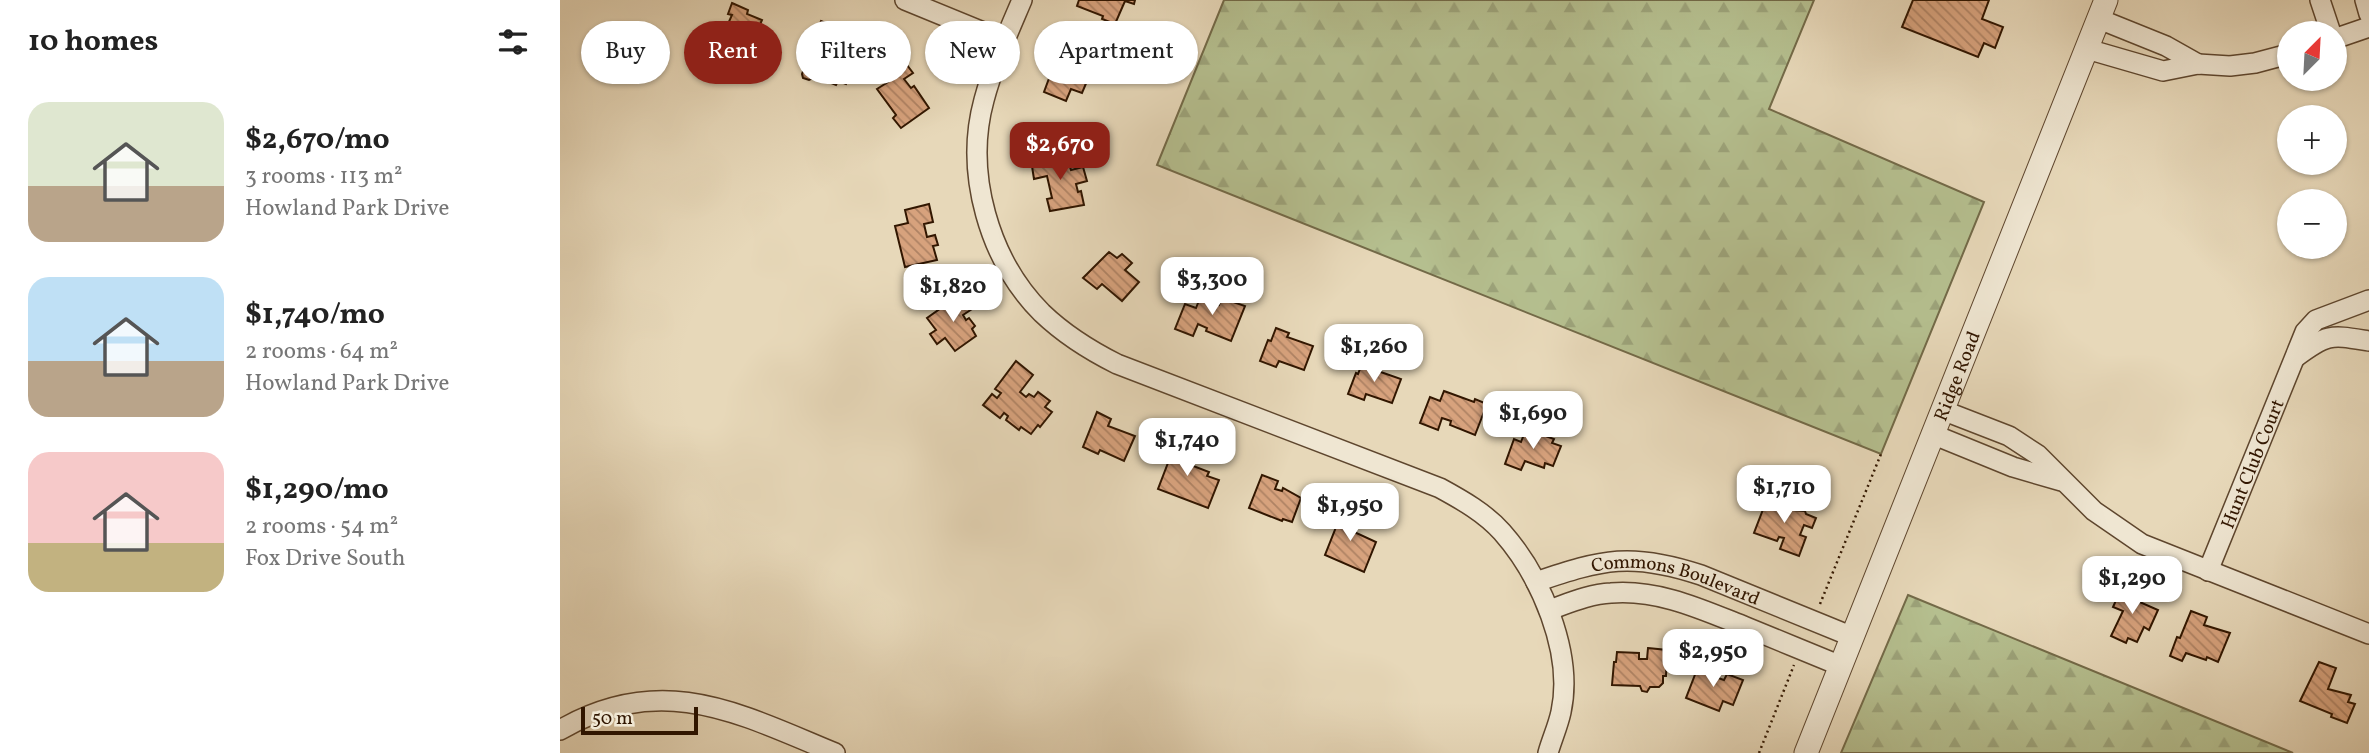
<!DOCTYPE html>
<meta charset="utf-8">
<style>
:root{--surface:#fff;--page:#f2f2f2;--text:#222;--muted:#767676;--accent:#8f2418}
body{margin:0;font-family:Vollkorn,serif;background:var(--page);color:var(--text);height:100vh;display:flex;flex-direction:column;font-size:26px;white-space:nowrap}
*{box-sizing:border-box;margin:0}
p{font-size:23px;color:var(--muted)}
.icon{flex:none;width:38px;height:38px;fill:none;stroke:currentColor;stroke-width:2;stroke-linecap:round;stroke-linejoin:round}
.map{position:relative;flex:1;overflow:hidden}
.details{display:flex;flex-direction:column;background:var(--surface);width:560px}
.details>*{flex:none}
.hud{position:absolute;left:21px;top:21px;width:665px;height:63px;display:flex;gap:14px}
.needle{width:46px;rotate:24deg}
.controls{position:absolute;left:1717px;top:21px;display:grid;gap:14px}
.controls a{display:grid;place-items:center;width:70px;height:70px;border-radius:50%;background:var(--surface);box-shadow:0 2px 5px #0004;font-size:35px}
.scale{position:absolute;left:21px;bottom:18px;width:117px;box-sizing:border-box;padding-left:7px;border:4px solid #311600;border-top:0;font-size:19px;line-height:24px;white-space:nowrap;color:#311600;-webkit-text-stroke:5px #efe6d2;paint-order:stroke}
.price{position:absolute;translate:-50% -60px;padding:0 16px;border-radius:14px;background:#fff;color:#222;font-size:23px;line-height:46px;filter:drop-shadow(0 2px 4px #0008)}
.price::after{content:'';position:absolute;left:50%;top:42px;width:21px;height:16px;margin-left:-10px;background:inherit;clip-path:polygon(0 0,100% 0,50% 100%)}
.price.active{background:var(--accent);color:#fff}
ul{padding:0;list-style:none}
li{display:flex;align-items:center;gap:21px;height:175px;padding:0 28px}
li span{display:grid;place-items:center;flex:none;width:196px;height:140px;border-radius:21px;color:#555}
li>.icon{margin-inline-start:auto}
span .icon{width:84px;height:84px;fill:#fffc;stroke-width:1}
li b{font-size:30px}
h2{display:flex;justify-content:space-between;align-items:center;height:84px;padding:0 28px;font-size:30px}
.chip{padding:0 24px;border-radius:32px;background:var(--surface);box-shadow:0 2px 5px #0004;font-size:24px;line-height:63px}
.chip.active{background:var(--accent);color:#fff}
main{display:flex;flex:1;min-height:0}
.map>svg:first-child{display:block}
.forest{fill:url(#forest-firs);stroke:#736a48;stroke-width:2}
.building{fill:url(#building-back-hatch);stroke:#311600;stroke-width:2}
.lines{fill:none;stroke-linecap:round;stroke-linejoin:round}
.minor-casing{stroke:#5e462e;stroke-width:22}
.tertiary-casing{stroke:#5e462e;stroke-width:25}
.path{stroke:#311600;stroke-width:2.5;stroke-dasharray:2 3.5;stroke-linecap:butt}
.minor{stroke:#efe6d2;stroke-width:19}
.tertiary{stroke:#efe6d2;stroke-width:23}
.labels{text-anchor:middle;stroke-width:5;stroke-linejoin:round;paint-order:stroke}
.street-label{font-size:19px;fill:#311600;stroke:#efe6d2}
</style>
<main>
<section class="details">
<h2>10 homes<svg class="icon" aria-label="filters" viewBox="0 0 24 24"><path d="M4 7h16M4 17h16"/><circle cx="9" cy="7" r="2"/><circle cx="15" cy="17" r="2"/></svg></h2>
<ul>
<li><span style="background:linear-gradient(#dfe7d0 60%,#b9a48a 0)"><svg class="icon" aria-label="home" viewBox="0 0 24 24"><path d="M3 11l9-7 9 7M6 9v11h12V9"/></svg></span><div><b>$2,670/mo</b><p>3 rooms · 113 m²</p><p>Howland Park Drive</p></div></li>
<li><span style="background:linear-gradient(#bfe0f5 60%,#b9a48a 0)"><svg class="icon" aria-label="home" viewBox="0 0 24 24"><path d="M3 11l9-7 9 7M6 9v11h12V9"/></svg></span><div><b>$1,740/mo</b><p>2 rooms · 64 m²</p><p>Howland Park Drive</p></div></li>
<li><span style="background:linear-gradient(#f6c9c9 65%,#c2b280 0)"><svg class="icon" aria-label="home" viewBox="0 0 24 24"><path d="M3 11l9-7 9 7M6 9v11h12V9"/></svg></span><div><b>$1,290/mo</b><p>2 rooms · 54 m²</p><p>Fox Drive South</p></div></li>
</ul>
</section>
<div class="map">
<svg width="1809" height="753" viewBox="0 0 1809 753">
<defs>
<pattern id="forest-firs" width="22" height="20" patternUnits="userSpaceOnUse" patternTransform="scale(1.75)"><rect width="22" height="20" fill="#b5bf8f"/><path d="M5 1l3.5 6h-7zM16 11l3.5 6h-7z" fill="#9ca37a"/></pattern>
<pattern id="building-back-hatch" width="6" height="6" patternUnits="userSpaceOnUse" patternTransform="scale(1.75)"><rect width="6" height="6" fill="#d7a27d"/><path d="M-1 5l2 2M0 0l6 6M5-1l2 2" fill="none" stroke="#af8364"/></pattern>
</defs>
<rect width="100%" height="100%" fill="#e7d8b9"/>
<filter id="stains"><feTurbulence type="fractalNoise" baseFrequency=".00286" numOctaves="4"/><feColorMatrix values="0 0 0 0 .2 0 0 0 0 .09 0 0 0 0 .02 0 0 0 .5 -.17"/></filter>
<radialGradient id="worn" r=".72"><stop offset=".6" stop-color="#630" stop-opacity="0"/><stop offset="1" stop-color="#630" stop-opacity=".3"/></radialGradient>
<!-- forest -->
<g class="forest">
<path d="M664,0H1254L1209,109L1424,202L1321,454L597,165Z"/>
<path d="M1348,595L1733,753H1281Z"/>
</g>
<!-- building -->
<g class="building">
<path d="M519,0H575L574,4L565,1L555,24L542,19L543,16L517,6Z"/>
<path d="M1353,0H1429L1422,19L1443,27L1435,48L1424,43L1418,57L1342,27Z"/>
<path d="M172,3L188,10L187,14L202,20L197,31L205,35L193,58L159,44L172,15L168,14Z"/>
<path d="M261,21L277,28L270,47L278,50L277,53L281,55L282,51L292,56L291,59L296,61L286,84L278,81L276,85L266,81L267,77L255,72L253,78L249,80L243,78L242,74Z"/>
<path d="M510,42L541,55L536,68L534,67L530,74L522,93L511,89L506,101L484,92L491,73L501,77L505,69L500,67L506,54L504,50Z"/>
<path d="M341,57L353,73L344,79L351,88L354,86L369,108L341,128L333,118L336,115L317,89L328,82L321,72Z"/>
<path d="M494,154L497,167L509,164L511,170L523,167L527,181L516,184L518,192L521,191L524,205L490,211L487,199L492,198L487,176L474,179L471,160Z"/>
<path d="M369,204L373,222L364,224L367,237L375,235L378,245L373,246L377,260L345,267L335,226L348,223L345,210Z"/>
<path d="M549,252L557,258L562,254L572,263L565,270L579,282L562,301L542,284L537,289L523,278Z"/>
<path d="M663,293L675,298L673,302L685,306L671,341L646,331L647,328L638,324L633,336L615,329L625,304L636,308L640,298L659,305Z"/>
<path d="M401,294L412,309L403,315L406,320L409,318L415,326L412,329L416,336L395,351L385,338L377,344L370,334L376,330L367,318Z"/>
<path d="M716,328L729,333L727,337L753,346L744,370L719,361L716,367L700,361L708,340L711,341Z"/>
<path d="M456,361L473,375L460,392L466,397L469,394L474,397L478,392L490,401L485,407L492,412L480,427L478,425L471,434L461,427L459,430L446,420L448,416L444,413L440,418L423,405L432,394L437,398L441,393L435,389Z"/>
<path d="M803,361L816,366L815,370L841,379L832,403L806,394L804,400L788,394L796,373L798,374Z"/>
<path d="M884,391L914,402L915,399L927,404L915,435L890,425L891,421L882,418L878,430L860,423L870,397L880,401Z"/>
<path d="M537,412L551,419L548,426L575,436L564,461L540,450L538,454L523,447Z"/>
<path d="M966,429L994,439L992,443L1001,446L993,466L985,463L984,468L965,461L961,470L945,464L954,439L961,442Z"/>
<path d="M616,442L634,449L628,464L649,472L647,476L659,480L648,508L598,489Z"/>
<path d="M702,475L718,481L715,489L722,491L723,488L741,498L732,522L723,519L722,521L689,508Z"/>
<path d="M1207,499L1219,504L1221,499L1235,504L1233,510L1245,511L1246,514L1256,518L1252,528L1244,525L1240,535L1246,537L1239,556L1220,549L1224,538L1219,537L1217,541L1194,533Z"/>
<path d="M784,507L799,513L792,531L816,542L804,572L765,555Z"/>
<path d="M1563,585L1579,592L1575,600L1598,610L1589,630L1584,627L1577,642L1568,638L1566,643L1551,636L1563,611L1553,607Z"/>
<path d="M1631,611L1647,617L1644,625L1670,633L1658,662L1647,657L1646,660L1626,653L1622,661L1610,656L1617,637L1620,638Z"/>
<path d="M1088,648L1107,650L1106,676H1103V683L1099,687H1090L1087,692L1082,691L1080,686L1052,685L1054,662H1056L1057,652L1079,653V659H1087Z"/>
<path d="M1759,662L1776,668L1768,689L1791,695L1788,702L1795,704L1787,723L1771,717L1772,714L1740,701Z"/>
<path d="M1138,667L1157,672L1155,677L1164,680L1167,674L1183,680L1173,705L1163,701L1159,711L1126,698Z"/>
</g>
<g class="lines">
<defs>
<g id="minor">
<path d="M345,0L445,41"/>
<path d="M462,0C448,33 433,66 424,100C404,173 429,260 482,313C505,335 529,350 557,364L880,488C902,500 925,513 942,532C980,575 1014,652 1001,712C998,726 992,739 988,753"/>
<path d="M1760,0L1771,33"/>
<path d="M1805,0L1809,14"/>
<path d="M1539,19L1606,46L1638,64"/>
<path d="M1774,39L1809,27"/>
<path d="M1527,49L1603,71L1638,64L1670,66L1695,63L1729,54"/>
<path d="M1736,357C1768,333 1771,335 1809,341"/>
<path d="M1382,410L1449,436L1478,455L1534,511L1582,544L1809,634"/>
<path d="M1372,434L1453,467L1501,481"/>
<path id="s1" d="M1648,571L1745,332L1756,320L1809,300"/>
<path id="s2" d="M976,582C1043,559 1072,552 1141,575L1293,637"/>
<path d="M989,610C1009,603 1030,594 1051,593C1099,589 1143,610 1186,627C1218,640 1249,653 1281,666"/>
<path d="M0,730C102,671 178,713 275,753"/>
</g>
<g id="tertiary">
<path id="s3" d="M1246,753L1546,0"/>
</g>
</defs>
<!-- minor casing -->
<use href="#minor" class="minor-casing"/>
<!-- tertiary casing -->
<use href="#tertiary" class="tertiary-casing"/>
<!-- path -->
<g class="path">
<path d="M1260,604L1321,454"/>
<path d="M1199,753L1234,665"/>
</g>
<!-- minor -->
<use href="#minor" class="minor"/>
<!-- tertiary -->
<use href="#tertiary" class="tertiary"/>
</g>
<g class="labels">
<!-- street labels -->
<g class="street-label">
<text dy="7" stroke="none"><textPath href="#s3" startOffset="406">Ridge Road</textPath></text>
<text dy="7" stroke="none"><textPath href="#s1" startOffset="116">Hunt Club Court</textPath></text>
<text dy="7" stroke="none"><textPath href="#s2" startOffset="145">Commons Boulevard</textPath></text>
</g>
</g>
<rect width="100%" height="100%" filter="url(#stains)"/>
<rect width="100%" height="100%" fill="url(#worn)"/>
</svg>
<div class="controls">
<a><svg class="needle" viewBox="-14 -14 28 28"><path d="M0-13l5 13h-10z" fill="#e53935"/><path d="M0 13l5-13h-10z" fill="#767676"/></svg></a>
<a>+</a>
<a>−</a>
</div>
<div class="scale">50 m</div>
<b class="price active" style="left:500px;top:182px">$2,670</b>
<b class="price" style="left:652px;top:317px">$3,300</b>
<b class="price" style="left:393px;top:324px">$1,820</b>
<b class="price" style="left:814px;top:384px">$1,260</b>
<b class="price" style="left:973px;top:451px">$1,690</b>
<b class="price" style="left:627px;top:478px">$1,740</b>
<b class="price" style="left:1224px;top:525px">$1,710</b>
<b class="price" style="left:790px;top:543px">$1,950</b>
<b class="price" style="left:1572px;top:616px">$1,290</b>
<b class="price" style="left:1153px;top:689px">$2,950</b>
<div class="hud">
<a class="chip">Buy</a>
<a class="chip active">Rent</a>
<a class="chip">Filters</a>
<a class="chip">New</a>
<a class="chip">Apartment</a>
</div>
</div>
</main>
